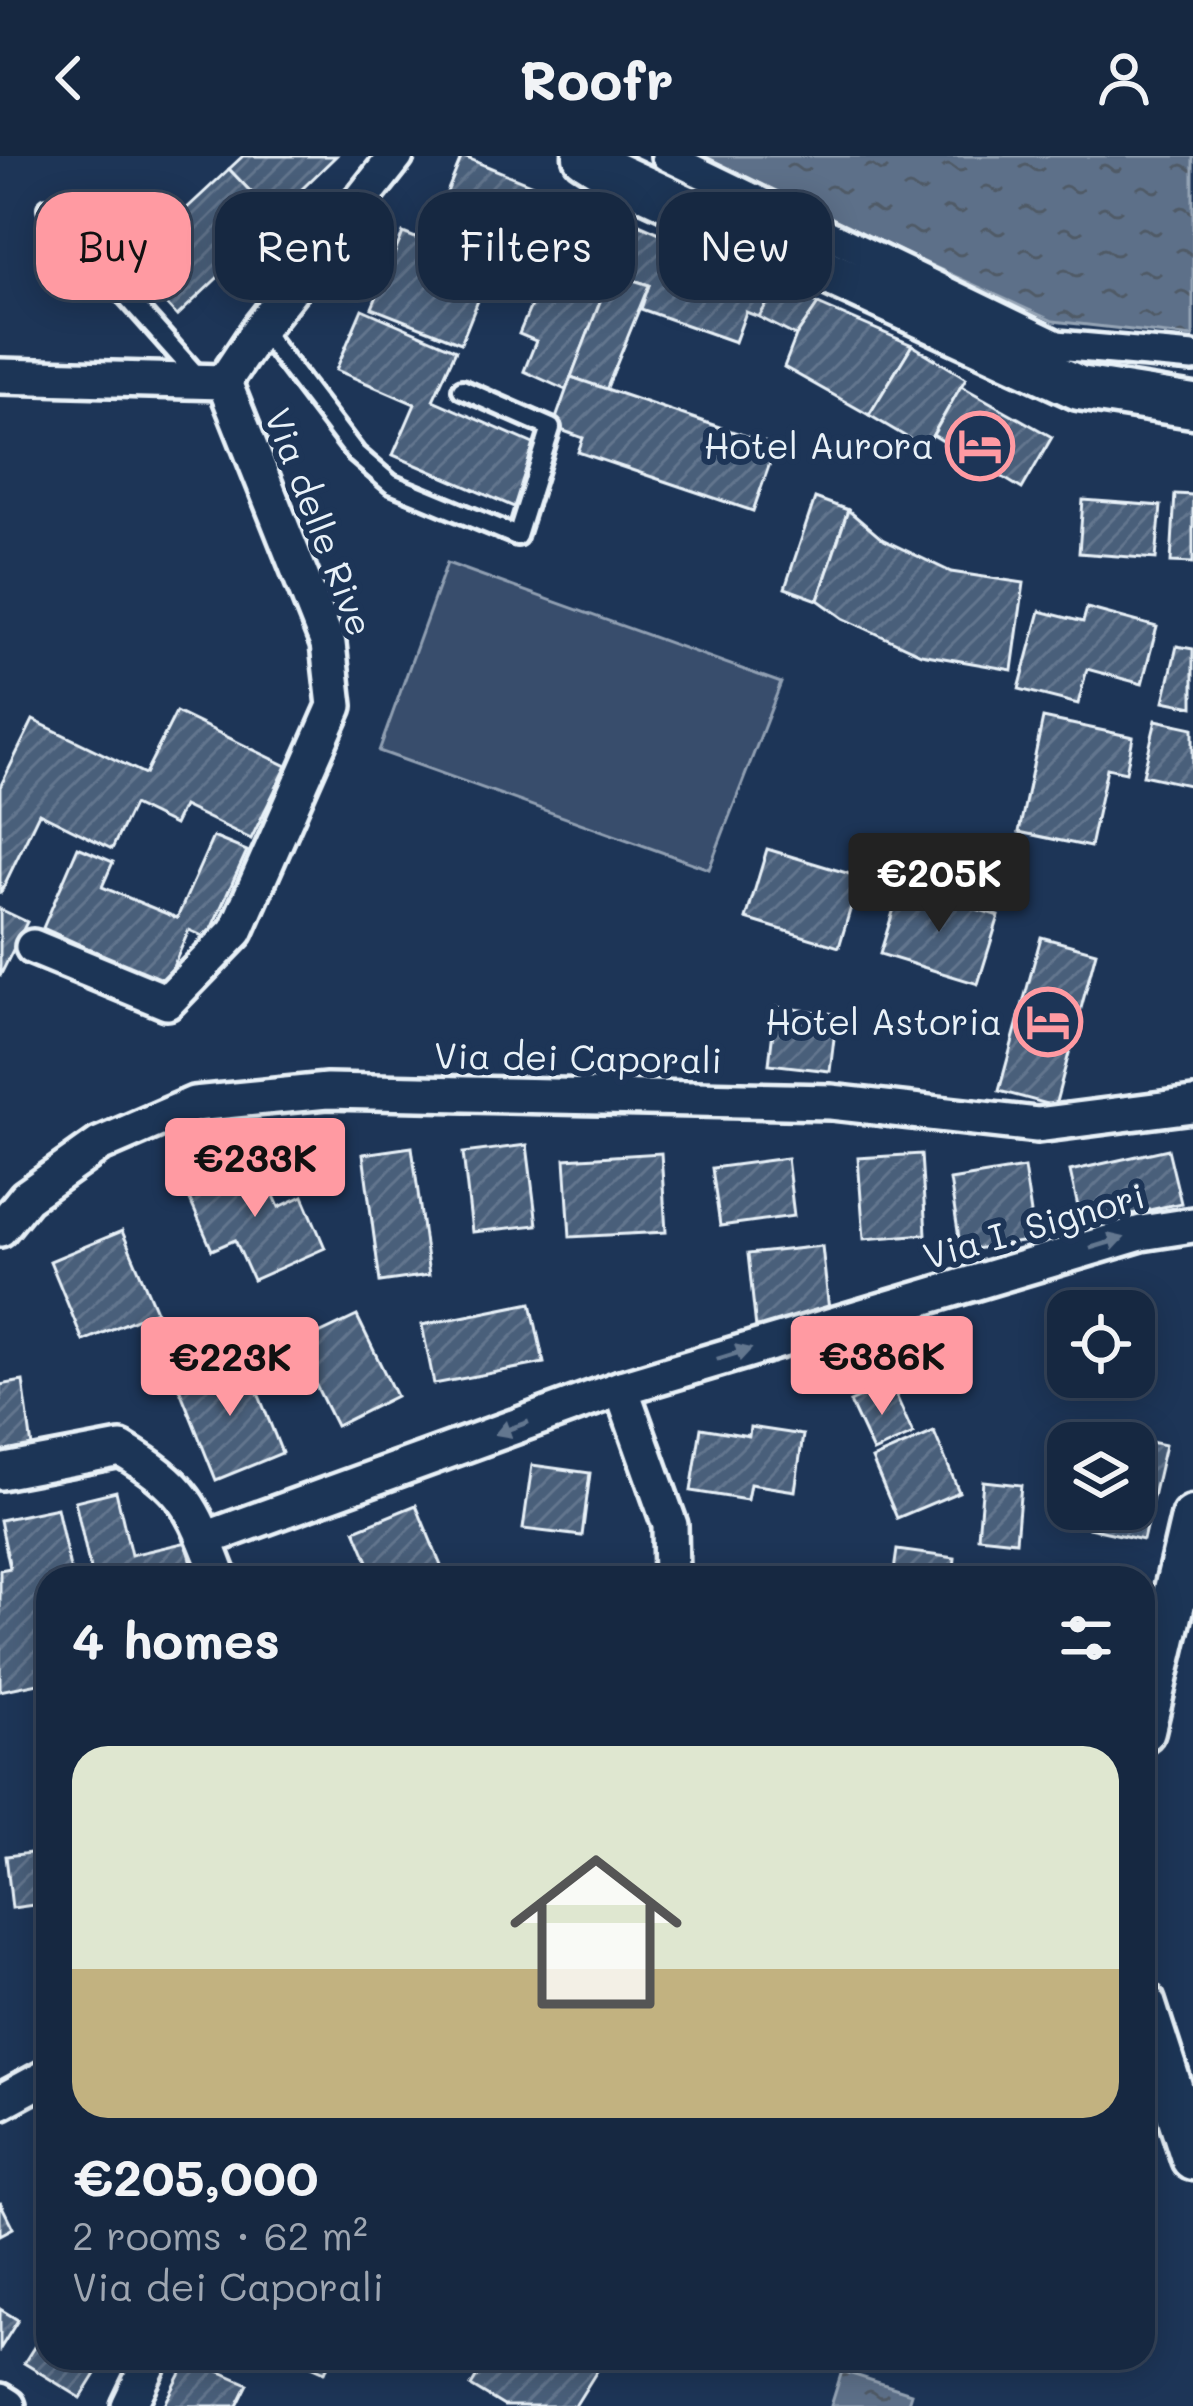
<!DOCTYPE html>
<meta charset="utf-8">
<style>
:root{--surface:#162841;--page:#1f3048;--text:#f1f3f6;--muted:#9ea6b1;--line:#35445a;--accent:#ff9aa2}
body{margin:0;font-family:Mali,sans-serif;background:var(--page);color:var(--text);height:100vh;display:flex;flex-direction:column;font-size:45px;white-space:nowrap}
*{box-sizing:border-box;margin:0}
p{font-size:39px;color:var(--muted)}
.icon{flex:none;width:66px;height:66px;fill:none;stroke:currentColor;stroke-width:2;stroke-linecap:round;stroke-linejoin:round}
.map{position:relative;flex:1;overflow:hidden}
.panel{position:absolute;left:36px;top:1410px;width:1119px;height:804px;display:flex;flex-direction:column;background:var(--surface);border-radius:36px;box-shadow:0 6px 30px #0003,0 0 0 3px var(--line)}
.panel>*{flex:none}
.hud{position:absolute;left:36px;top:36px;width:1122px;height:108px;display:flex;gap:24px}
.controls{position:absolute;left:1047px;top:1134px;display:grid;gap:24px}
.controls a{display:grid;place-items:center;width:108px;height:108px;border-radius:24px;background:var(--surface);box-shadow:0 6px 30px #0003,0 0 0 3px var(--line);font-size:60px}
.price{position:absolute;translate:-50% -102px;padding:0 27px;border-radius:12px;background:var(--accent);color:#111;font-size:39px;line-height:78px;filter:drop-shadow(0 3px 6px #0008)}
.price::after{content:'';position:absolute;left:50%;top:72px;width:36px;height:27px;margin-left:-18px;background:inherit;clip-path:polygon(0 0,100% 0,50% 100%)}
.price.current{background:#222;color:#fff}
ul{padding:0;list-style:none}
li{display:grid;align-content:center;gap:24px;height:636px;padding:0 36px}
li+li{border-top:3px solid var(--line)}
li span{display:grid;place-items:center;height:372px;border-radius:36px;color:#555}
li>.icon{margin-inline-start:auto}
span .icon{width:216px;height:216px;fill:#fffc;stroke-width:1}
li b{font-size:51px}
h2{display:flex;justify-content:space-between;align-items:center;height:144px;padding:0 36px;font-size:51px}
.tag{padding:0 42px;border-radius:36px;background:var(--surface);box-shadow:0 6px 30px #0003,0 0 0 3px var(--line);font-size:42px;line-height:108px}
.tag.current{background:var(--accent);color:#111}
header{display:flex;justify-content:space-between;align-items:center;height:156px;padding:0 36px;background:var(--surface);font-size:54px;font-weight:700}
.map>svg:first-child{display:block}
.garden{fill:#374d6c;stroke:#909fb2;stroke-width:3}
.water{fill:url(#water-ripples);stroke:#95a4b5;stroke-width:3}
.building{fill:url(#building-hatch);stroke:#e8f1f8;stroke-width:3}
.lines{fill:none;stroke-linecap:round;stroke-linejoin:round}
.service-casing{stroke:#e8f1f8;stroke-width:26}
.pedestrian-casing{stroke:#e8f1f8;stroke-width:36}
.minor-casing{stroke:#e8f1f8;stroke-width:42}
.tertiary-casing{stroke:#e8f1f8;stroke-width:51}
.service{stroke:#1d3557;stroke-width:16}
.pedestrian{stroke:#1d3557;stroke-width:27}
.minor{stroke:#1d3557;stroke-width:33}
.tertiary{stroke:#1d3557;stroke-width:42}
.oneway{fill:#64778f}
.labels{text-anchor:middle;stroke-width:12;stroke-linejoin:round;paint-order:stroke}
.poi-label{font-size:36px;fill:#e8f1f8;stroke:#1d3557;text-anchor:end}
.street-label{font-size:36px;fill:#e8f1f8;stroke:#1d3557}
</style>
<header><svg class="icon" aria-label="back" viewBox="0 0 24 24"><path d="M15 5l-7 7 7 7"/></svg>Roofr<svg class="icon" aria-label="person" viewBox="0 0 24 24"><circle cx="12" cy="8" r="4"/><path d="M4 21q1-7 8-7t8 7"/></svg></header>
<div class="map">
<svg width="1193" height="2250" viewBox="0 0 1193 2250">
<defs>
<pattern id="water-ripples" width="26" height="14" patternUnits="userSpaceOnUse" patternTransform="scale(3)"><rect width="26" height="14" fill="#5d7089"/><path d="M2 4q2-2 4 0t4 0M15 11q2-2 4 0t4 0" fill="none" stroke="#505a66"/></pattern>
<pattern id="building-hatch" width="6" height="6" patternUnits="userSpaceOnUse" patternTransform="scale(3)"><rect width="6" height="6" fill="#495e7a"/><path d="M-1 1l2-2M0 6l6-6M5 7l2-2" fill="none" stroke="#63768e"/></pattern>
</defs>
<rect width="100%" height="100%" fill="#1d3557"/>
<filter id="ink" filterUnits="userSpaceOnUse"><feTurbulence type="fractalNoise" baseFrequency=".00833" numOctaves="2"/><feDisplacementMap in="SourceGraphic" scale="24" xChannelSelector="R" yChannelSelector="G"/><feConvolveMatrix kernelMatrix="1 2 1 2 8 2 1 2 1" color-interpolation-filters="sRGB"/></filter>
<g filter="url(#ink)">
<!-- garden -->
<path class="garden" d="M447,407L781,527L709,713L379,595Z"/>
<!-- water -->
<g class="water">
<path d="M692,0H1193V181L1053,165Z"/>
<path d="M842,2215L911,2237L907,2250H831Z"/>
</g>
<!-- building -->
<g class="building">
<path d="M243,0H336L274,60L229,13Z"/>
<path d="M462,0L567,43L534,123L429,80Z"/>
<path d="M229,13L265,51L220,95L232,108L177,160L108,85L148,47L169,69Z"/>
<path d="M576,43L632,65L566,234L524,215L536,185L519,178Z"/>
<path d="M632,65L779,129L759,161L746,156L735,186L641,153L649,129L611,117Z"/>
<path d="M403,77L491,112L461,187L372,152Z"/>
<path d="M611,117L649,129L606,234L571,221Z"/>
<path d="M779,129L818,148L796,180L759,161Z"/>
<path d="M818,148L912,189L869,259L784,211L796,180Z"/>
<path d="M362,153L456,194L433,244L540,291L514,351L393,299L415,248L336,214Z"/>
<path d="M912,189L966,222L925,292L869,259Z"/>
<path d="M571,221L776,290L753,355L578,296L583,282L553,271Z"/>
<path d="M961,230L1052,281L1022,333L933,279Z"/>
<path d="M1175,338L1193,339V407L1171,406Z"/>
<path d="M815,342L848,354L818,444L785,432Z"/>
<path d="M1083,344L1161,350L1156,403L1079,397Z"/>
<path d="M848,354L882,383L951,416L1024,427L1012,514L921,498L843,462L818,444Z"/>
<path d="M1087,452L1157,471L1142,528L1087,513L1078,548L1019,533L1040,455L1083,466Z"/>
<path d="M1177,490L1193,493V551L1164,545Z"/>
<path d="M176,556L287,610L251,683L183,650L174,669L133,649L112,693L39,657L0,738V631L33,564L145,618Z"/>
<path d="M1043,562L1133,581L1126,616L1107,612L1090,691L1019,676Z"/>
<path d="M1156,564L1193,572V630L1143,619Z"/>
<path d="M213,681L247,695L207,782L189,774L166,827L43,772L78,691L113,706L102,731L177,762Z"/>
<path d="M767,693L860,721L839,791L746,763Z"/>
<path d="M901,730L999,760L978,828L880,798Z"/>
<path d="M0,753L27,766L0,820Z"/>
<path d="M1041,781L1096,796L1055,950L999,935Z"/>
<path d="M776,851L837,858L830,915L769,908Z"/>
<path d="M527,989L537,1069L472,1076L463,997Z"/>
<path d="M412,991L429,1119L380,1126L363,998Z"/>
<path d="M1168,993L1181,1047L1082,1069L1070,1015Z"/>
<path d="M661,997L666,1076L570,1081L565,1003Z"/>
<path d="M921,998L926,1078L864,1083L858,1002Z"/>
<path d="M787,1002L794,1060L720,1070L712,1012Z"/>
<path d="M258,1003L279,1051L303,1040L325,1092L253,1124L235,1084L212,1094L186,1035Z"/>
<path d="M1024,1012L1035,1084L961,1095L950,1024Z"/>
<path d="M122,1075L156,1155L83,1185L50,1105Z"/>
<path d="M822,1090L830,1164L756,1172L748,1098Z"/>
<path d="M1067,1140L1151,1152L1139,1230L1073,1221H1134V1155H1068V1220L1055,1219Z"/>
<path d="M531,1147L544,1207L434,1228L422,1169Z"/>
<path d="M357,1160L396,1240L336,1270L296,1189Z"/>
<path d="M244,1202L282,1297L216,1324L178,1229Z"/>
<path d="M23,1225L32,1291L0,1296V1229Z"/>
<path d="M891,1228L913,1278L873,1296L850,1246Z"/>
<path d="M750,1271L803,1279L795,1335L750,1328L747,1344L691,1335L701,1272L749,1280Z"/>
<path d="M934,1276L959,1336L897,1362L872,1303Z"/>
<path d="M1111,1278L1165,1289L1143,1384L1089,1372L1093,1353H1134V1287H1108Z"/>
<path d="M532,1309L590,1317L582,1380L523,1373Z"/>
<path d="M983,1325L1021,1329L1016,1385L978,1381Z"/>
<path d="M116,1335L131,1399L187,1386L195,1422H92L75,1345Z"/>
<path d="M416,1349L446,1422H375L355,1374Z"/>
<path d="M57,1352L72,1422H48V1525L0,1535V1414L10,1412L0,1364Z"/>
<path d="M897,1394L955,1402L953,1422H893Z"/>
<path d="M47,1695L48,1747L12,1752L6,1700Z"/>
<path d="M0,2046L13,2072L0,2079Z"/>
<path d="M0,2153L18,2164L0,2193Z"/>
<path d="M48,2169V2202H106L81,2242L24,2207Z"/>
<path d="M189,2202L248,2228L237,2250H164Z"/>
<path d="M293,2202H331L325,2216Z"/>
<path d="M488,2202H605L575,2250H504L471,2230Z"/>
</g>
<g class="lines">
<defs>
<g id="service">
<path d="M48,52L201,224"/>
<path d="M260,172L356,298L391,328L517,380L551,272L462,233"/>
</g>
<path id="pedestrian" d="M666,0L1057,189L1193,201"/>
<g id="minor">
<path d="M0,220L224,226"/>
<path d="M33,791L167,846L236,775L335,550L328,488L224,226L260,172L396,0"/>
<path d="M0,1073L26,1041L99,989L194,948L327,935L831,946L1037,969L1193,949"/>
<path d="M621,1232L670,1369L671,1422"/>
<path d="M0,1316L121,1293C188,1333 193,1352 220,1422"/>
<path d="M205,1383L621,1232L1141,1077L1193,1069"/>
<path d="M0,1946L48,1920"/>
<path d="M0,2245L8,2250"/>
<path d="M129,2250L152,2202"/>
</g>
<g id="tertiary">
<path d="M585,0L612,17L1079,232L1193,250"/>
<path d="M1143,1574L1193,1362"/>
<path d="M1143,1847L1193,2002"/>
</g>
</defs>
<!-- service casing -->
<use href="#service" class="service-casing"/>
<!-- pedestrian casing -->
<use href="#pedestrian" class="pedestrian-casing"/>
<!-- minor casing -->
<use href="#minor" class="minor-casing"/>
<!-- tertiary casing -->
<use href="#tertiary" class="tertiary-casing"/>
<!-- service -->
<use href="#service" class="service"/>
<!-- pedestrian -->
<use href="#pedestrian" class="pedestrian"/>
<!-- minor -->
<use href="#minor" class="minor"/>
<!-- tertiary -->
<use href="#tertiary" class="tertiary"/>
</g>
<!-- one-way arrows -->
<defs><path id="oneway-solid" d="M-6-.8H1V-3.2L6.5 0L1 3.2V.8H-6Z" transform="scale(3)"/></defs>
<g class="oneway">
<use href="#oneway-solid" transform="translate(1107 1087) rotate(-17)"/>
<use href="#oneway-solid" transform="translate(734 1198) rotate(-17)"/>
<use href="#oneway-solid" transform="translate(512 1272) rotate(160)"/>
</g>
</g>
<!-- icons -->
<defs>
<symbol id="hotel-ring" viewBox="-11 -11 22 22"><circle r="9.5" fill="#1d3557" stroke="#ff9aa2" stroke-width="1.5"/><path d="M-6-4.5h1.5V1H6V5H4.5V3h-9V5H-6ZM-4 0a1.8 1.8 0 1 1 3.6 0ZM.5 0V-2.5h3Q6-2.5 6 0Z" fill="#ff9aa2"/></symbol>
</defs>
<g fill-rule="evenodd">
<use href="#hotel-ring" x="942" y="252" width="76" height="76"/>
<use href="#hotel-ring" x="1010" y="828" width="76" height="76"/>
</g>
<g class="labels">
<!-- poi labels -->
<g class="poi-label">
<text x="934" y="303">Hotel Aurora</text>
<text x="1002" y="879">Hotel Astoria</text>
</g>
<!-- street labels -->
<g class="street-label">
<text transform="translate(319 366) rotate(69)" y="13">Via delle Rive</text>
<text transform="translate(578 902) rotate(1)" y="13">Via dei Caporali</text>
<text transform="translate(1034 1070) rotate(-16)" y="13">Via I. Signori</text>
</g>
</g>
</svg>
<div class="controls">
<a><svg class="icon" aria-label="locate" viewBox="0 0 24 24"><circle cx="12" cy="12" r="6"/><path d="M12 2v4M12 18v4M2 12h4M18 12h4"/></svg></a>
<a><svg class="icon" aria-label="layers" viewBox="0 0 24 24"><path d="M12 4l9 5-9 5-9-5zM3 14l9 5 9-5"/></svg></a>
</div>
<b class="price current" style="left:939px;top:779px">€205K</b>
<b class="price" style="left:255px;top:1064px">€233K</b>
<b class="price" style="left:882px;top:1262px">€386K</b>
<b class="price" style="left:230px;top:1263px">€223K</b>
<div class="hud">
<a class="tag current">Buy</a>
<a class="tag">Rent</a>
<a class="tag">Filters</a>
<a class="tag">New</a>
</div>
<section class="panel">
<h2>4 homes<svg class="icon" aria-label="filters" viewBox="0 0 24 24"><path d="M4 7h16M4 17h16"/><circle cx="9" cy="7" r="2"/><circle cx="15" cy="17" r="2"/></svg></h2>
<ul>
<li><span style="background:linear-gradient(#dfe7d0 60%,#c2b280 0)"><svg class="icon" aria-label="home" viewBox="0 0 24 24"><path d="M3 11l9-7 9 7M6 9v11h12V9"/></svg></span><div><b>€205,000</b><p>2 rooms · 62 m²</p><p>Via dei Caporali</p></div></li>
</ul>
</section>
</div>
